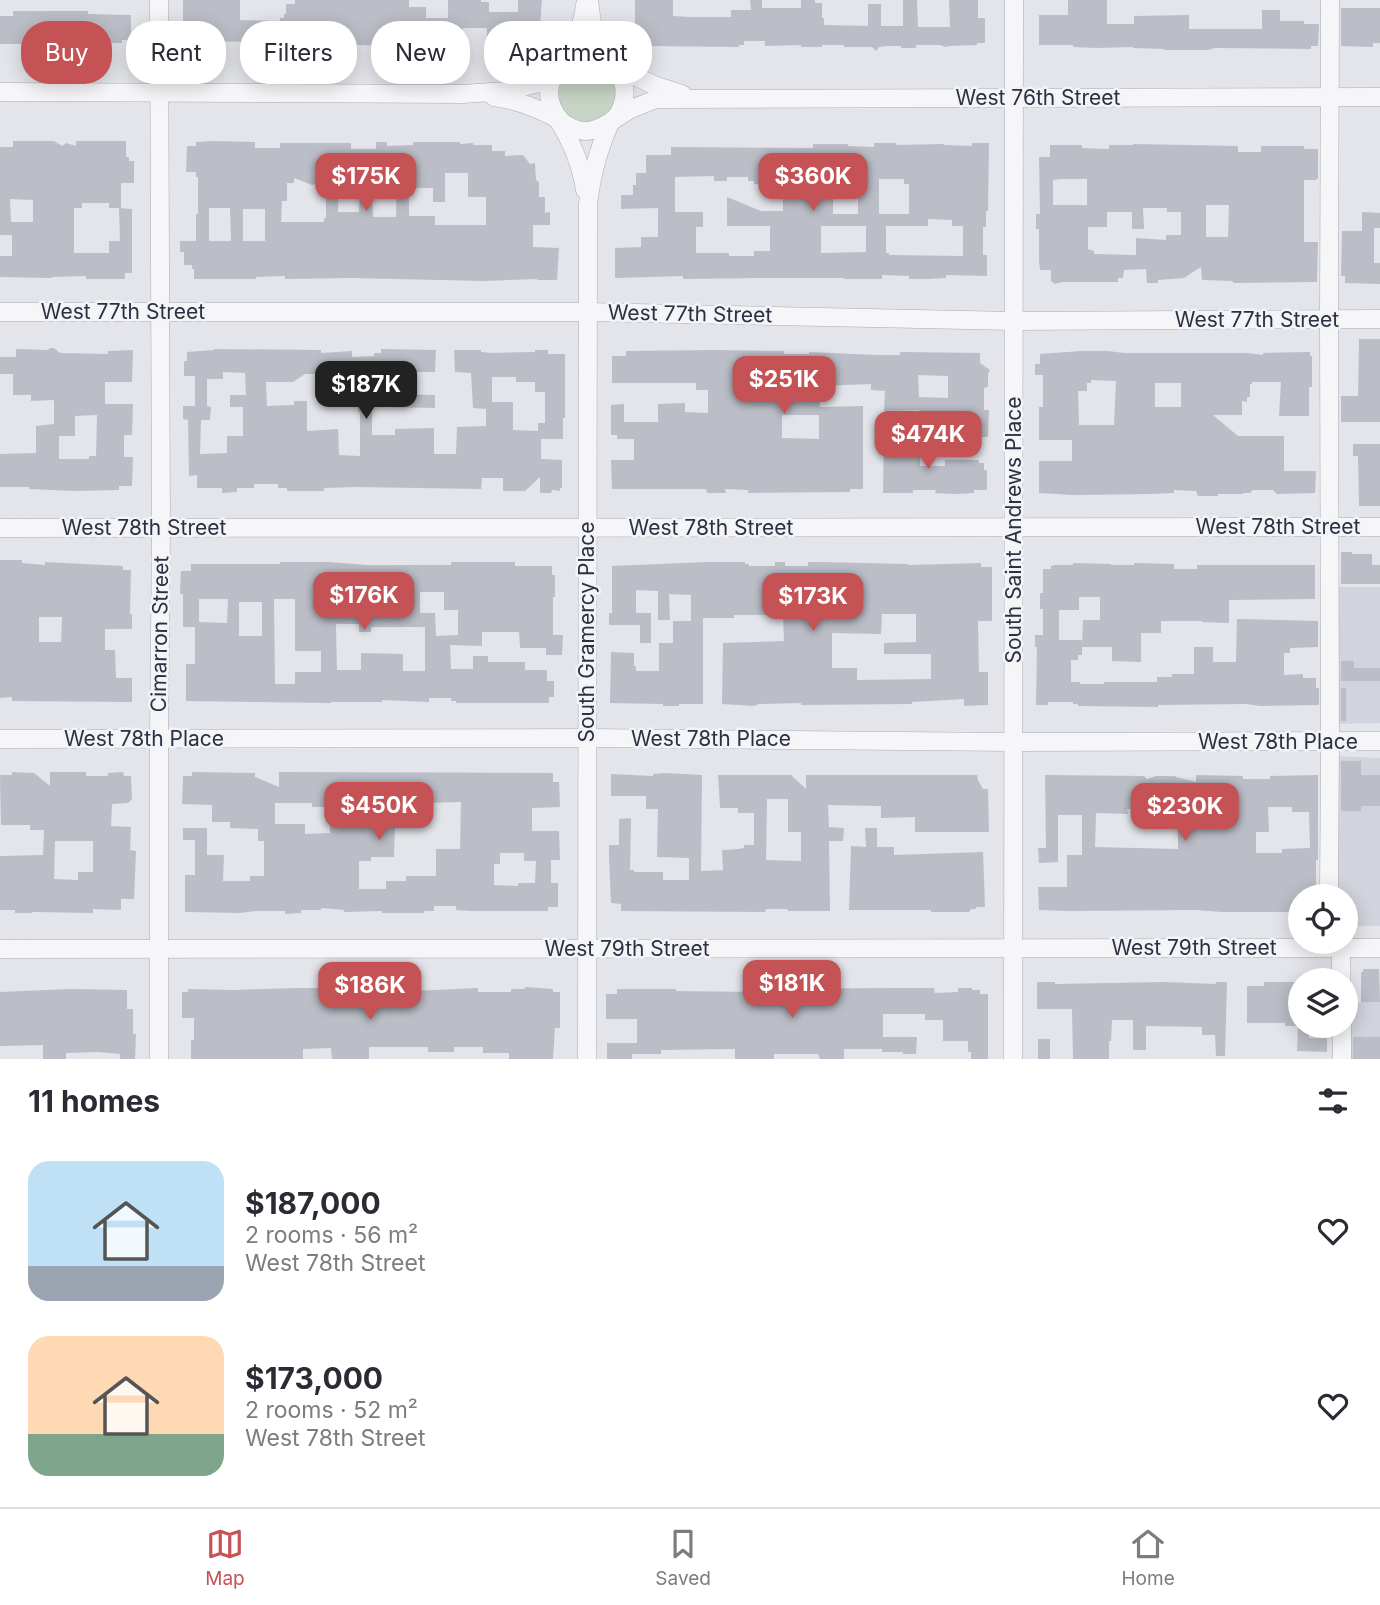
<!DOCTYPE html>
<meta charset="utf-8">
<style>
:root{--surface:#fff;--page:#f7f7f7;--text:#2b2b33;--muted:#7c7c81;--line:#e1e1e2;--accent:#c55254}
body{margin:0;font-family:Inter,sans-serif;background:var(--page);color:var(--text);height:100vh;display:flex;flex-direction:column;font-size:26px;white-space:nowrap}
*{box-sizing:border-box;margin:0}
p{font-size:23px;color:var(--muted)}
.icon{flex:none;width:38px;height:38px;fill:none;stroke:currentColor;stroke-width:2;stroke-linecap:round;stroke-linejoin:round}
.map{position:relative;height:1059px;overflow:hidden}
.drawer{display:flex;flex-direction:column;background:var(--surface);flex:1}
.drawer>*{flex:none}
.guide{position:absolute;left:21px;top:21px;width:700px;height:63px;display:flex;gap:14px}
.tools{position:absolute;left:1288px;top:884px;display:grid;gap:14px}
.tools a{display:grid;place-items:center;width:70px;height:70px;border-radius:50%;background:var(--surface);box-shadow:0 4px 18px #0003;font-size:35px}
.price{position:absolute;translate:-50% -60px;padding:0 16px;border-radius:14px;background:var(--accent);color:#fff;font-size:23px;line-height:46px;filter:drop-shadow(0 2px 4px #0008)}
.price::after{content:'';position:absolute;left:50%;top:42px;width:21px;height:16px;margin-left:-10px;background:inherit;clip-path:polygon(0 0,100% 0,50% 100%)}
.price.on{background:#222;color:#fff}
ul{padding:0;list-style:none}
li{display:flex;align-items:center;gap:21px;height:175px;padding:0 28px}
li span{display:grid;place-items:center;flex:none;width:196px;height:140px;border-radius:21px;color:#555}
li>.icon{margin-inline-start:auto}
span .icon{width:84px;height:84px;fill:#fffc;stroke-width:1}
li b{font-size:30px}
h2{display:flex;justify-content:space-between;align-items:center;height:84px;padding:0 28px;font-size:30px}
.chip{padding:0 24px;border-radius:28px;background:var(--surface);box-shadow:0 4px 18px #0003;font-size:24px;line-height:63px}
.chip.on{background:var(--accent);color:#fff}
.dock{display:flex;justify-content:space-around;align-items:center;height:98px;border-top:2px solid var(--line);background:var(--surface);font-size:19px;color:var(--muted)}
.dock a{display:grid;justify-items:center;gap:4px}
.dock .on{color:var(--accent)}
.map>svg:first-child{display:block}
.built{fill:#d1d4dc}
.green{fill:#c7d3c5}
.building{fill:#bbbec7;fill-rule:evenodd}
.lines{fill:none;stroke-linecap:round;stroke-linejoin:round}
.minor-casing{stroke:#a8abb4;stroke-width:19}
.minor{stroke:#f6f6f9;stroke-width:18}
.labels{text-anchor:middle;stroke-width:5;stroke-linejoin:round;paint-order:stroke}
.street-label{font-size:21px;fill:#2c3141;stroke:#f3f4f8}
</style>
<div class="map">
<svg width="1380" height="1059" viewBox="0 0 1380 1059">
<rect width="100%" height="100%" fill="#e3e5ea"/>
<!-- built -->
<g class="built">
<path d="M1335,587H1380V723L1334,724Z"/>
<path d="M1334,756L1380,758V926H1346V896H1334Z"/>
<path d="M1346,1002H1380V1059H1341L1346,1026Z"/>
</g>
<!-- green -->
<path class="green" d="M587,60L611,68L621,98L598,126L561,117L555,82Z"/>
<!-- building -->
<g class="building">
<path d="M183,0H240V20L280,21V18H284V14H286V4H295V0H409V7H426V18H448V0H481V2H489V12H518V0H542L540,26H535L526,33H510V42H503V47H487V28H463V46L437,47H425V45L403,46V47L361,45L307,47L263,46V44H259V42L205,41V46H192V31H183Z"/>
<path d="M635,0H673V16L690,17H731V10H751L750,0H762V8H801V0H815V3H822V18H824V25H827L868,26V4H881V26H903V0H917L918,27H950L949,0H978V18H985V43H977V45L948,46L946,47L940,45H916V48H901V46H886L879,47L876,51L872,47H844V45H822V47H801V45L765,46V41H744V45H739V47L644,46V39L638,31H635Z"/>
<path d="M1068,0H1107V24H1134V16L1189,15V29H1262V10H1280V21H1304V24H1319L1318,46H1311V49L1215,48L1208,50H1164V49L1133,48V47L1096,48L1073,47V45H1039V15H1068Z"/>
<path d="M1341,8H1380V43H1373V47L1341,46Z"/>
<path d="M13,11H88V14L131,15V40H122V43H97L94,41H91V38H70V40H58V42H24V44H0V16H13Z"/>
<path d="M13,141H54L62,146L66,143L76,146V141H126V157H129V161H134V183H121V208H109V203H82V208H74V253H109V241H120L119,208L132,209V273H125V279H86V276L52,277V278L0,277V256H12V235H0V147H13ZM10,199L33,200V222H11Z"/>
<path d="M212,141L255,142V148H280V143H351V149H376V142H387V146L413,145V142H460V144L473,143V145H492V151H505V156L523,155L530,164L535,163L536,180L539,182V197H545V213L550,212V225H533V247L559,248L557,280H537V279L484,281L351,278L285,279V276L256,277V279H194V269H192V265H184V252H180V241H196V214H198V177H196V172H186L187,146H196V142ZM391,171V175H397L396,217H373L372,196H360L359,212H338L339,178L365,177V172ZM445,173H468V197H486V225H435V216H409V188H433V202H445ZM294,178L312,185L326,182V218H324V222H281L282,201H287V183H294ZM209,208H230L231,241H209ZM243,209H265V241H243Z"/>
<path d="M874,143H896V145L944,144V145L972,146V143H989L988,211H986V227H983V255H987V276L946,275V278L929,279H909V276L882,275V279H844V278H770L683,279V276L615,278V248L641,247V237H658V208L621,209V195H633V185H636V173H646V155H671V147L813,148V144H848V146L874,147ZM792,173H815V195H783V211H761L727,197V226H770V251H754V256H729V253H696V227H703V212H675V177L714,176V181H727V177H748V181H754V184H791ZM879,179H904V184H909V214H879ZM833,180L858,181V214H833ZM928,219L952,220V226H963V256L889,255V253H886V226H928ZM821,226H866V252L821,253Z"/>
<path d="M1133,144L1238,146V152H1261V146H1304V149H1318V178L1316,180H1304V242H1318L1317,282L1234,283L1232,281L1202,280L1201,267L1184,278L1158,280V283H1147L1146,269L1124,270L1123,278H1118V282H1062L1055,284L1051,281V270H1040L1039,261V229H1036V214H1040L1039,157H1050V145H1082V148L1109,149V145H1133ZM1063,179H1087V205H1053V180ZM1206,205H1229L1228,237H1206ZM1143,208H1167V212H1181V235H1166V240L1136,238V255L1094,254V251L1088,249V227H1107V212H1132V229H1144Z"/>
<path d="M1362,212L1380,213V228H1374V263H1380V284L1345,283V276H1341L1342,231H1362Z"/>
<path d="M1359,339H1380V422H1341V396H1358Z"/>
<path d="M50,348H54L60,353L108,354V351L133,350L132,382H105V404H133L132,435H124V457H133L132,486H119V490L75,491L29,489V487H0V454L36,453V426L54,424V400L31,401V395H13V374H0V357H16V349L48,350ZM97,415L96,456H89V459H59V436H75V416Z"/>
<path d="M214,349L321,350V353L352,351V357L374,356V353H381V349L436,350L435,372H396V380H365V401H372V435H395V429L434,428V454H456L457,427L486,426V409L473,408L471,373L455,372L454,350H481V352L491,353L535,352V350H548V354H565V418H563V439H541V459L562,460V488H560V491L552,490L551,493H540V477L525,491H503V478H482L481,489L356,487L324,488V491H287V488H278V484H254V488H237V492L222,493V488H197V475L189,476L188,420L183,419V406H195V376H184V361H187V352L214,350ZM223,372L245,373L246,395H230V407H243V436H227V453L200,454L201,420H210L211,407L207,406V379H223ZM305,374H318L320,381H329V407H358V412H360V456L339,455L338,429L307,431V401H294V405L267,406L266,382H293ZM492,377H516V382H535V392H545V423H538V431L513,430V402H492Z"/>
<path d="M714,350L784,351V354H809V352L877,355H900V352L980,353V363L990,370L988,374V387L984,388V410H989L988,437H932V431H919V410L884,411L885,391L871,390V384L819,386L820,407L863,406V489H850V492L748,493V490L725,489L726,493H707L706,489H612L611,460H634V439H617V435H611V405L624,404V422H658V404L685,403V412L708,413V390H696V383H612V356H626V351ZM918,375L948,376V398L919,397ZM782,415H819V439L782,438Z"/>
<path d="M1081,351H1108L1124,353H1247L1263,355V353L1310,352V356H1312V387H1309V416H1279L1281,382H1252V384H1250V397H1247V402L1242,401V415H1213L1238,436H1284V471H1316L1315,493L1277,494L1273,490H1253L1250,493H1243V494H1218V496H1198L1196,491L1174,490V493L1152,494L1074,495L1039,493V461H1072V440H1039V407H1043V375H1035V364H1040V354ZM1091,380L1116,381L1114,425H1079L1078,391H1087V383H1091ZM1155,383H1181V407H1155Z"/>
<path d="M390,394L435,395V408L390,407Z"/>
<path d="M884,417H894V453H920V466H945V460H979V463H984V470H987V490H974V493L954,494L935,493L936,490H913V493H883Z"/>
<path d="M1353,444H1380V506H1359L1358,456H1353Z"/>
<path d="M1341,552H1352V554H1372V565H1380V584H1341Z"/>
<path d="M0,560H22V563L45,565V562L123,566V570H131L130,614H132V629H105V650H115L116,678H132V702L12,701V697L0,698ZM39,617H62L61,642H39Z"/>
<path d="M280,562H329L368,565H451V562H515V566H552V575H555V597H553V635H563L562,655H546V648H520L519,632H482V646L450,645L451,669H473V656H488V662H525V670H547V681H554V697H549V703H456V701H451V698H429V702L382,700V702H331V703L186,701V664H195V627H183V594H180L181,571H191V564H280ZM420,592H444V610H458V635L436,636L435,613H420ZM199,599H228L227,623L199,622ZM274,599H295V651H321V672H295V684H275ZM239,602H262V636H239ZM336,624H359V632H371V627H425V671H403V654L361,653V670H337Z"/>
<path d="M707,562H745V564H749V566H775V562H785V566H808V562H820L906,564L909,565L981,563V567H992V621H978L979,672H988V705L964,706V699L912,702V704L801,705V703L759,704L754,706L722,704L723,643L784,641L783,615H734V618H703V704H679V706H663V704L610,703L611,652L634,653V666H636V671H659V643H673V621H691V595L669,594L670,620H658V591L636,590V613H651V643H640V625H609V613H612V566ZM882,614H916V642L884,643V654H931V679L857,680V668H832V633L881,634Z"/>
<path d="M1073,563L1111,564V565H1134V563L1174,564V569H1197V565H1315V599L1229,600V623L1202,622V621H1161V633H1141V662L1112,661V647H1082L1083,620H1100V597H1079V610H1059V640H1082V655H1078V660H1071V682H1080V684H1104V682H1157V677H1172V674H1194V647H1213V662H1236L1237,619L1318,621V647L1290,648V653H1284V675L1303,674V678H1316V688H1319V705L1260,706L1246,704L1158,705V707L1078,706V704H1073V702H1048V705H1036L1037,647H1035V635H1043V609H1040V593H1043V569H1051V566L1055,565H1073Z"/>
<path d="M1341,661H1354V668H1380V681H1341Z"/>
<rect x="1341" y="688" width="5" height="33"/>
<path d="M1341,761H1361V775H1380V806H1361V811H1341Z"/>
<path d="M12,772L34,773L50,786V772H86V776H108V773L123,772L124,776H131L132,799L128,803L112,804L111,826L131,827L130,850L136,851L134,899H121V910L93,909V913L32,912V913H15V910H0V856L43,855L44,830H30V825H1L0,775H12ZM55,841H93V872H78V880L54,879Z"/>
<path d="M192,772L255,773V777L279,787V772L553,773V782H559L560,807L532,808V831H559L560,860H551V883H558V907H548V911H470L456,910V906H434V911H424V913H382V911L344,912V910L321,908V910H301V913L285,914V911H255L240,913L185,912V875H195V840H183V828H207V855H224L223,881H250V876H264V841H258V829L230,828V822H212V805L182,804L183,776H192ZM402,794H426V803L461,802L460,849H436V876H406V881H386V889H359V861H371V857H394L395,825L402,824ZM275,803H312V807H329L330,833L305,834V824H275ZM500,853H524V861H536L535,883H518V886L494,885V864H500Z"/>
<path d="M665,773L702,775L701,871L723,870L722,850L739,849L744,848V845H754V813H738V808H720L718,775H791L806,789V775H977L978,780L983,789H988L989,832H915V817L881,818V806L828,805L829,827L844,828L843,841H829L830,911H788L787,909H766L765,912L621,911V904L611,903L609,857V845H619V819L631,818L630,870H634V872H663V880H689V858L657,857L658,809H646V796H611V774L653,776V774ZM767,799H788V832H801V861L766,860Z"/>
<path d="M1045,775L1144,776L1147,779L1156,776H1175L1176,777L1196,782V775L1243,776V779H1270V776L1318,775V860H1316V896H1300V912H1222L1196,910L1068,911L1039,910L1038,887H1067V855H1082V815H1058V862L1039,863L1038,848H1046ZM1268,807H1292V812H1309L1310,848L1282,849V853H1256V832H1269ZM1127,809H1152V825L1178,824V849L1095,847L1096,813L1128,814Z"/>
<path d="M865,828H877V847H894V855L983,852L985,907H976V909H971L969,912H931V910H849L851,846L866,847Z"/>
<path d="M1363,969H1379L1380,1002H1361V972H1363Z"/>
<path d="M1037,982H1055V984L1164,982L1216,984V982H1227L1225,1056H1216L1215,1035H1202V1027L1146,1026V1050H1133V1020H1112L1111,1041H1109V1059H1073L1072,1009H1037Z"/>
<path d="M1264,982H1300V1026H1309V1038H1327V1052L1297,1051L1298,1026H1285V1023H1247V986H1264Z"/>
<path d="M525,987L553,989V992H560V1028H555L553,1059H509V1053H483V1047H454V1052H428V1047H369V1059H332L331,1048L303,1049V1059H191V1040H194V1018H182V992H188V989L234,990L297,988H370V990L412,991L478,988V992H511V989H525Z"/>
<path d="M890,988H934L935,993L958,992V988H972V990H980V994H988V1059H971V1052H968V1041H943V1020H925V1014H883V1037H917L916,1054H903V1052H882V1049H844V1059H820L818,1054H774V1059H735V1049L661,1050V1054H632V1059H607V1043H637V1019H606V994H617V989H676V991L757,992V989Z"/>
<path d="M71,989L127,990V1009H133V1034H136L135,1059H120V1054L98,1052L66,1053V1059H43V1045L0,1046V992Z"/>
<rect x="1353" y="1037" width="27" height="22"/>
<rect x="1038" y="1039" width="12" height="20"/>
</g>
<g class="lines">
<defs>
<g id="minor">
<path d="M589,0C592,28 594,41 612,63"/>
<path d="M584,56C589,57 595,56 600,58C623,64 630,91 620,111C617,117 611,122 605,125C558,153 518,73 584,56Z"/>
<path d="M560,67C571,48 583,27 585,5"/>
<path d="M616,67L654,85L682,94"/>
<path d="M0,92L463,94L506,91L539,83L559,68"/>
<path d="M494,97C517,100 537,108 558,119"/>
<path d="M558,120C572,142 581,164 585,190"/>
<path d="M612,121L629,110L656,99L1380,97"/>
<path d="M0,312H588L1014,321L1380,319"/>
<path d="M0,528L1380,527"/>
<path d="M0,739L587,738L1013,742L1380,741"/>
<path d="M1329,896L1330,742L1329,320L1330,0"/>
<path d="M1341,948V980"/>
<path d="M0,949L1380,948"/>
<path d="M1342,1026V1059"/>
<path d="M159,1059V739L161,528L159,0"/>
<path d="M587,1059L588,204C592,173 598,151 610,123"/>
<path d="M1013,1059L1014,0"/>
</g>
</defs>
<!-- minor casing -->
<use href="#minor" class="minor-casing"/>
<!-- minor -->
<use href="#minor" class="minor"/>
</g>
<g class="labels">
<!-- street labels -->
<g class="street-label">
<text x="1038" y="105">West 76th Street</text>
<text x="123" y="319">West 77th Street</text>
<text transform="translate(690 314) rotate(1)" y="7">West 77th Street</text>
<text x="1257" y="327">West 77th Street</text>
<text x="1278" y="534">West 78th Street</text>
<text x="144" y="535">West 78th Street</text>
<text x="711" y="535">West 78th Street</text>
<text transform="translate(1014 530) rotate(-90)" y="7">South Saint Andrews Place</text>
<text transform="translate(587 632) rotate(-90)" y="7">South Gramercy Place</text>
<text transform="translate(160 634) rotate(-89)" y="7">Cimarron Street</text>
<text x="144" y="746">West 78th Place</text>
<text x="711" y="746">West 78th Place</text>
<text x="1278" y="749">West 78th Place</text>
<text x="1194" y="955">West 79th Street</text>
<text x="627" y="956">West 79th Street</text>
</g>
</g>
</svg>
<div class="tools">
<a><svg class="icon" aria-label="locate" viewBox="0 0 24 24"><circle cx="12" cy="12" r="6"/><path d="M12 2v4M12 18v4M2 12h4M18 12h4"/></svg></a>
<a><svg class="icon" aria-label="layers" viewBox="0 0 24 24"><path d="M12 4l9 5-9 5-9-5zM3 14l9 5 9-5"/></svg></a>
</div>
<b class="price" style="left:366px;top:213px">$175K</b>
<b class="price" style="left:813px;top:213px">$360K</b>
<b class="price" style="left:784px;top:416px">$251K</b>
<b class="price on" style="left:366px;top:421px">$187K</b>
<b class="price" style="left:928px;top:471px">$474K</b>
<b class="price" style="left:364px;top:632px">$176K</b>
<b class="price" style="left:813px;top:633px">$173K</b>
<b class="price" style="left:379px;top:842px">$450K</b>
<b class="price" style="left:1185px;top:843px">$230K</b>
<b class="price" style="left:792px;top:1020px">$181K</b>
<b class="price" style="left:370px;top:1022px">$186K</b>
<div class="guide">
<a class="chip on">Buy</a>
<a class="chip">Rent</a>
<a class="chip">Filters</a>
<a class="chip">New</a>
<a class="chip">Apartment</a>
</div>
</div>
<section class="drawer">
<h2>11 homes<svg class="icon" aria-label="filters" viewBox="0 0 24 24"><path d="M4 7h16M4 17h16"/><circle cx="9" cy="7" r="2"/><circle cx="15" cy="17" r="2"/></svg></h2>
<ul>
<li><span style="background:linear-gradient(#bfe0f5 75%,#9aa5b1 0)"><svg class="icon" aria-label="home" viewBox="0 0 24 24"><path d="M3 11l9-7 9 7M6 9v11h12V9"/></svg></span><div><b>$187,000</b><p>2 rooms · 56 m²</p><p>West 78th Street</p></div><svg class="icon" aria-label="heart" viewBox="0 0 24 24"><path d="M12 20l-8-8c-3-5 5-10 8-4 3-6 11-1 8 4z"/></svg></li>
<li><span style="background:linear-gradient(#ffd9b3 70%,#7fa58c 0)"><svg class="icon" aria-label="home" viewBox="0 0 24 24"><path d="M3 11l9-7 9 7M6 9v11h12V9"/></svg></span><div><b>$173,000</b><p>2 rooms · 52 m²</p><p>West 78th Street</p></div><svg class="icon" aria-label="heart" viewBox="0 0 24 24"><path d="M12 20l-8-8c-3-5 5-10 8-4 3-6 11-1 8 4z"/></svg></li>
</ul>
</section>
<nav class="dock">
<a class="on"><svg class="icon" aria-label="map" viewBox="0 0 24 24"><path d="M3 6l6-2 6 2 6-2v14l-6 2-6-2-6 2zM9 4v14M15 6v14"/></svg>Map</a>
<a><svg class="icon" aria-label="saved" viewBox="0 0 24 24"><path d="M7 4h10v16l-5-4-5 4z"/></svg>Saved</a>
<a><svg class="icon" aria-label="home" viewBox="0 0 24 24"><path d="M3 11l9-7 9 7M6 9v11h12V9"/></svg>Home</a>
</nav>
